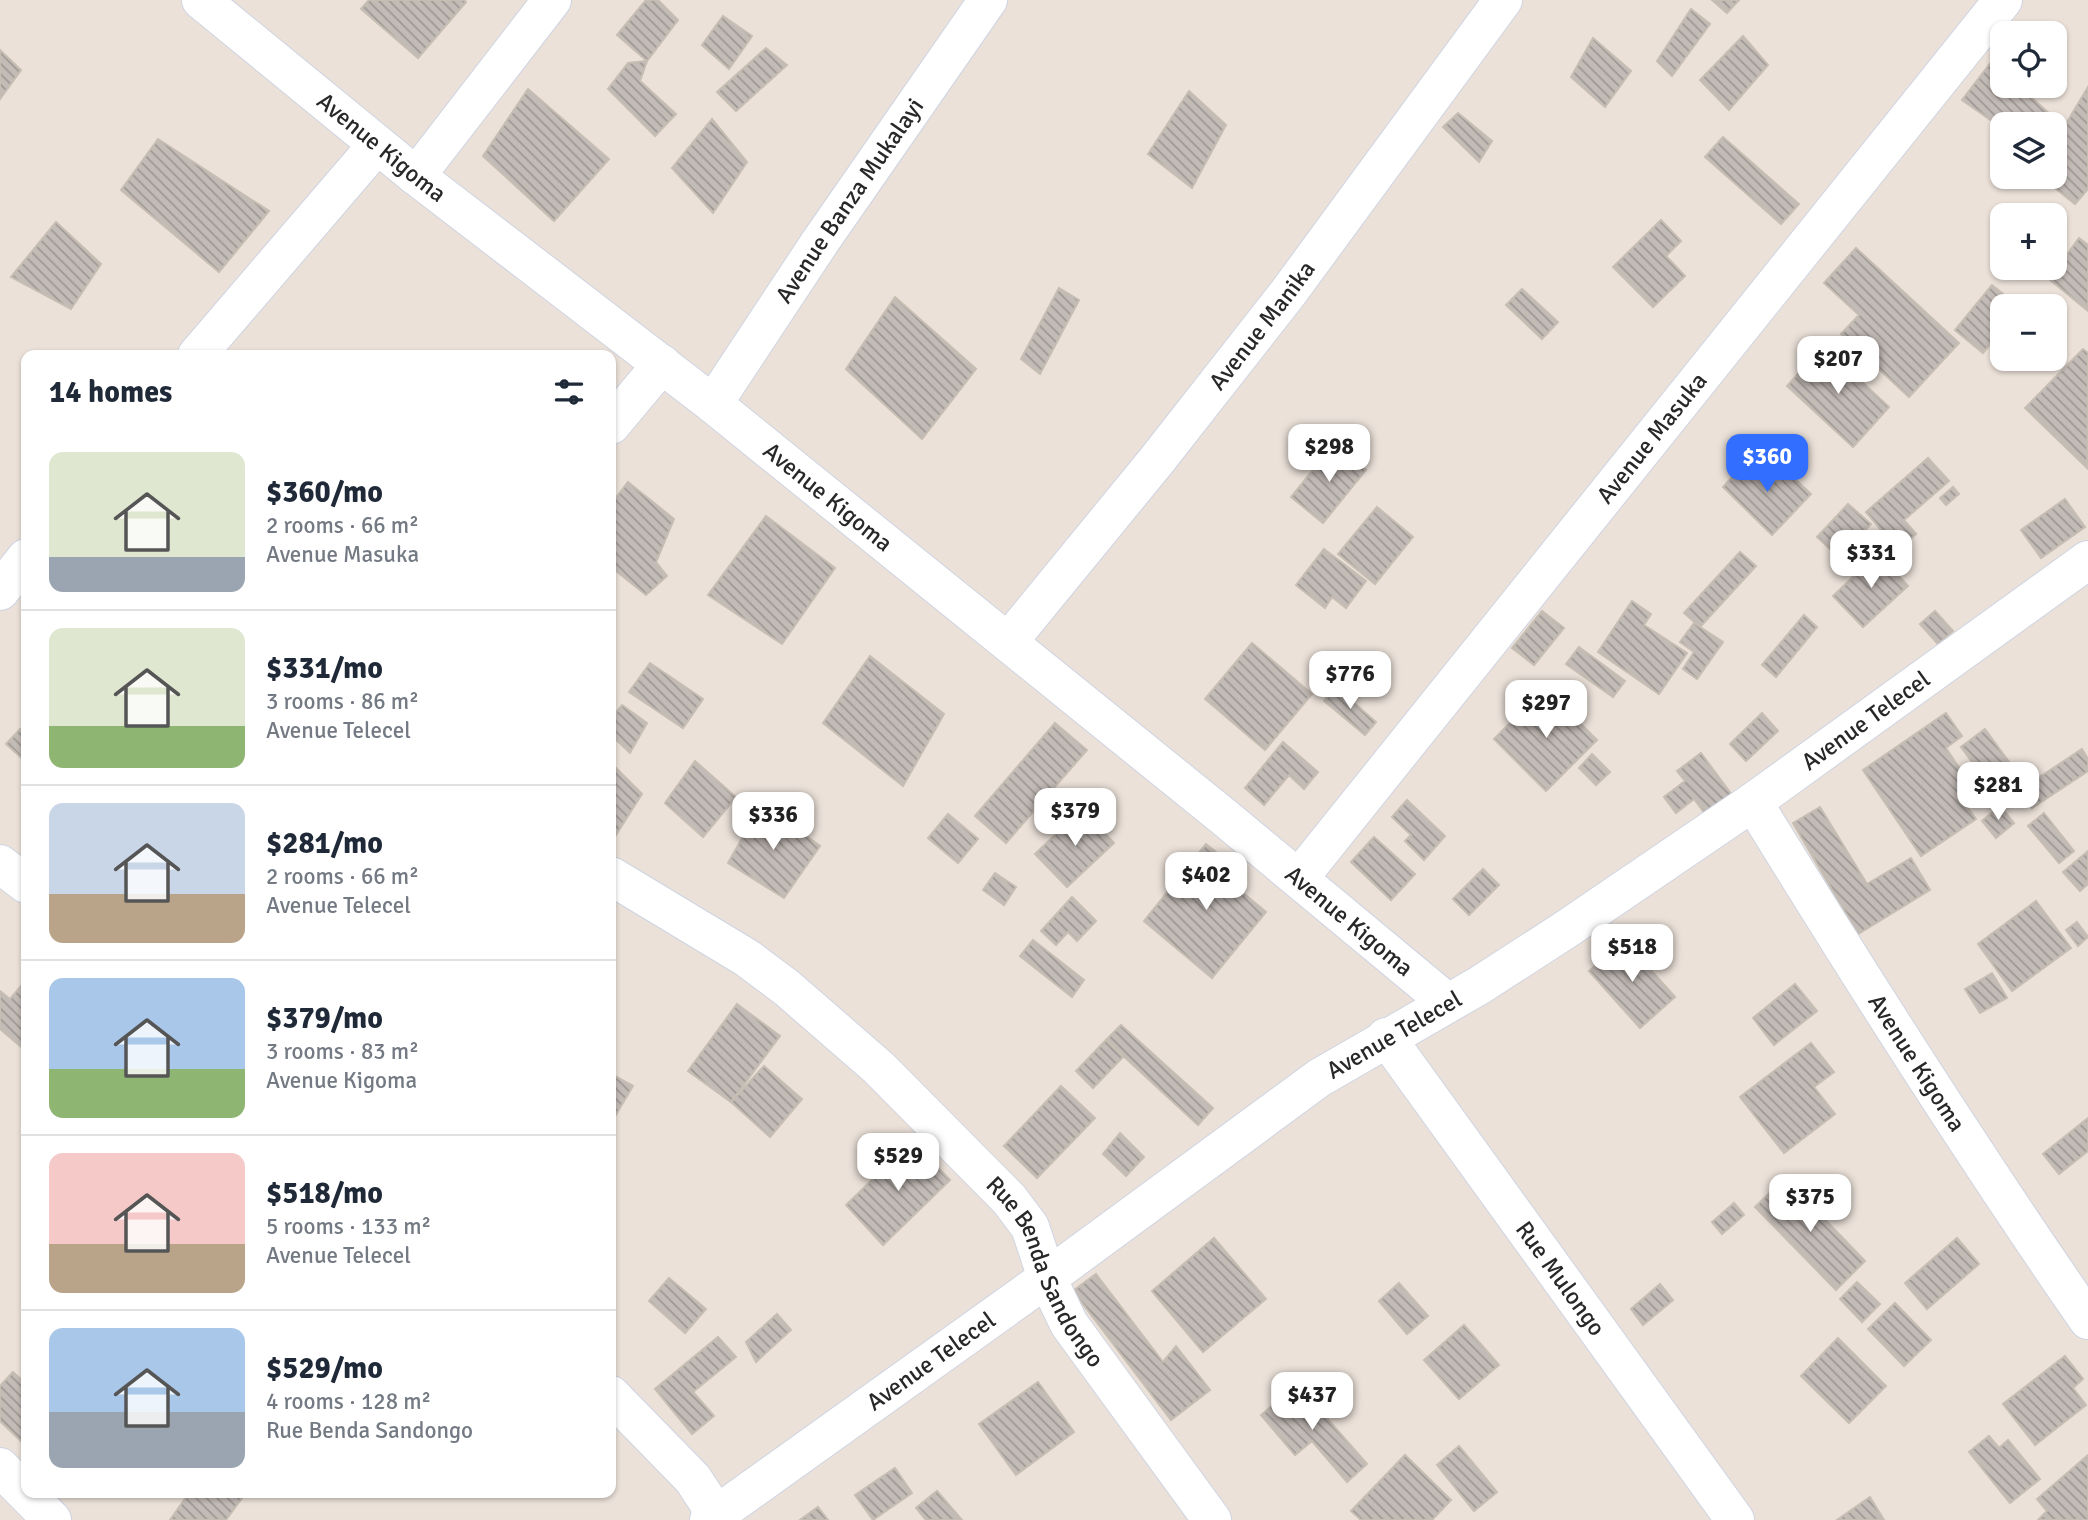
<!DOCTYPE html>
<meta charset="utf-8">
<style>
:root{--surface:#fff;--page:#f6f6f7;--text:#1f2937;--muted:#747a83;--line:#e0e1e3;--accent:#326eff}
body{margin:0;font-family:Signika,sans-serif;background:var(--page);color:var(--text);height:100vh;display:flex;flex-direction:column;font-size:26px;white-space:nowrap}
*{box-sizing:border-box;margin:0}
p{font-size:23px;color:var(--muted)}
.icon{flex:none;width:38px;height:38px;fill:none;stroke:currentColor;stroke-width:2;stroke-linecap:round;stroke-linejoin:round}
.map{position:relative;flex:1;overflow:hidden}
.sheet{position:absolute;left:21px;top:350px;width:595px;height:1148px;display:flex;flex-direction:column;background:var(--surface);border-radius:14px;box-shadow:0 2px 5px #0004}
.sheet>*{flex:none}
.tools{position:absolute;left:1990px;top:21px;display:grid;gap:14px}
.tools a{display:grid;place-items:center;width:77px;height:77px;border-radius:14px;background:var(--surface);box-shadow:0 2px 5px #0004;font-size:35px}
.price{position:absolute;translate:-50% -60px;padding:0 16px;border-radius:14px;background:#fff;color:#222;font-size:23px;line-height:46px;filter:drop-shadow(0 2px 4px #0008)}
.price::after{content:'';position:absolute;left:50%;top:42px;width:21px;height:16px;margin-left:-10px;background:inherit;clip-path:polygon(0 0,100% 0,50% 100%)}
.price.current{background:var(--accent);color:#fff}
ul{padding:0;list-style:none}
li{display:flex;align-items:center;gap:21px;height:175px;padding:0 28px}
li+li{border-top:2px solid var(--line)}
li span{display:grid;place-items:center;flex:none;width:196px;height:140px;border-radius:14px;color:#555}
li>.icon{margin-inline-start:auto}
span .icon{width:84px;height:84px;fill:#fffc;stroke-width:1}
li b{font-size:30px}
h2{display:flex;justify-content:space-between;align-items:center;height:84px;padding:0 28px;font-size:30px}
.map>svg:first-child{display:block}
.building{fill:url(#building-back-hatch);stroke:#c6bdb3;stroke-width:2}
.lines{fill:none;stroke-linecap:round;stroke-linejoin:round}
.minor-casing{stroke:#ced4e2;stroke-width:40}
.minor{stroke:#fff;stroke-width:38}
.labels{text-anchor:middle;stroke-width:6;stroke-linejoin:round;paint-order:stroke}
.street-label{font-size:24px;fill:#282828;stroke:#fff}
</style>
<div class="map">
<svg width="2088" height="1520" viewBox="0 0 2088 1520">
<defs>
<pattern id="building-back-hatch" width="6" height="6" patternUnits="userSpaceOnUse" patternTransform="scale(1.75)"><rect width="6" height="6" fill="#c3bbb6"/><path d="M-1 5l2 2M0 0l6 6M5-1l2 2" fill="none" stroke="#9e9894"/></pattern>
</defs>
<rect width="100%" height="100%" fill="#ebe1d9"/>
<!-- building -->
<g class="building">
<path d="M369,0H464L466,2L418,58L361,9Z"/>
<path d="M646,0H658L678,20L647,61L617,35Z"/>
<path d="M1712,0H1739L1727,13Z"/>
<path d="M1691,9L1710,24L1672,76L1657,61Z"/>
<path d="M723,16L752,36L729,69L702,45Z"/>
<path d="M1743,36L1768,65L1729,110L1700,80Z"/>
<path d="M1593,38L1631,71L1605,107L1571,77Z"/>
<path d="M766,48L787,65L736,111L717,92Z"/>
<path d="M2002,48V86H2019L2064,127L2088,87V189L2075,204L2041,177H2054V124H2002V128L1962,100Z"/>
<path d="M0,50L21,70L0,99Z"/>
<path d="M647,61L640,81L676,114L655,136L608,89L628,63Z"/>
<path d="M528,89L609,159L554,221L483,156Z"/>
<path d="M1189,91L1226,125L1192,188L1148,154Z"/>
<path d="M1458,113L1492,141L1479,162L1443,127Z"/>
<path d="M712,119L747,162L713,213L672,168Z"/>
<path d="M1723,137L1799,204L1781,224L1705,157Z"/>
<path d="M158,139L269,211L219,272L121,190Z"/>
<path d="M1661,220L1681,241L1666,256L1685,276L1653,307L1613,267Z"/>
<path d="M56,222L101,264L71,309L11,277Z"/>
<path d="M2079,238L2088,245V311L2049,279Z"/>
<path d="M1856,248L1959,343L1909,397L1841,334L1859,315L1824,283Z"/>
<path d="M1992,285L2018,306H2002V330L1983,353L1955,330Z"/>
<path d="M1059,288L1079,300L1040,374L1021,359Z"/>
<path d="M1522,289L1558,322L1542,339L1506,305Z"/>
<path d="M895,297L976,369L922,439L846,369Z"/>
<path d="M1823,346L1889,407L1853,447L1787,386Z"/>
<path d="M2083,349L2088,353L2087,468L2025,408Z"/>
<path d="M1334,444L1366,470L1323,523L1291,497Z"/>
<path d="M1928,458L1949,481L1904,520L1916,534L1898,550L1866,512Z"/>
<path d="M1747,461L1763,476L1776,461L1811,494L1772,535L1723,487Z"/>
<path d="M628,482L674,519L656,562L667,576L646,595L611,567V504Z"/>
<path d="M1953,487L1959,494L1946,505L1940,498Z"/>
<path d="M2065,499L2085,527L2041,558L2021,530Z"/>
<path d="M1848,504L1871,524L1840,558L1817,537Z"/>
<path d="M1377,507L1413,537L1375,584L1338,554Z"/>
<path d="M766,516L835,568L782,644L708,595Z"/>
<path d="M1324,549L1366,581L1346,608L1332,597L1325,608L1296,585Z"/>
<path d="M1740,552L1756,566L1700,627L1684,613Z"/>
<path d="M1878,553L1908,586L1863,627L1833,596Z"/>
<path d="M1632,601L1651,614L1644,625L1687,653L1659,694L1598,652Z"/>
<path d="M1542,611L1564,628L1534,665L1512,648Z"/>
<path d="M1935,611L1953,631L1938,644L1920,624Z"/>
<path d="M1804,615L1817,627L1776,677L1762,665Z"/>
<path d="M1694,623L1723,642L1697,679L1683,669L1694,652L1680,642Z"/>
<path d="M1252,643L1312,694L1265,750L1205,699Z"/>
<path d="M1579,647L1625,681L1613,697L1566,664Z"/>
<path d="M870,656L944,714L903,786L823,723Z"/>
<path d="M650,663L703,699L683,728L629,692Z"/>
<path d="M1336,687L1376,722L1365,735L1324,701Z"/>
<path d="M1545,688L1597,740L1546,791L1494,739Z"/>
<path d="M622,705L647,723L630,753L611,735V718Z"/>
<path d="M1762,713L1778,731L1746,761L1730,744Z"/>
<path d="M1946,713L1962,736L1946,748L1977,795L1965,804L1976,819L1921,856L1863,770Z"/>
<path d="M1055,723L1087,750L1006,843L975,816Z"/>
<path d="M20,729L26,734V762L6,744Z"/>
<path d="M1985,729L2023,781L1999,799L1961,747Z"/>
<path d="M1283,742L1318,772L1304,789L1289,775L1264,805L1245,788Z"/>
<path d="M2082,749L2088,759V771L2032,808L2020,790Z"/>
<path d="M1701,753L1732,795L1706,815L1694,799L1676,813L1664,797L1685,781L1677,771Z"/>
<path d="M1592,754L1610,772L1596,785L1579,768Z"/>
<path d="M695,761L736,797L703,837L665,803Z"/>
<path d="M611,763L642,794L614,838L611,836Z"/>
<path d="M1407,800L1445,836L1424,860L1405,841L1411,835L1392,817Z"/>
<path d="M762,803L820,846L784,898L728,863Z"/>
<path d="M2000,806L2014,823L1996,838L1982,821Z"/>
<path d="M1820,807L1867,884L1911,858L1930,890L1858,934L1793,823Z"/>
<path d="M1082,809L1114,843L1067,887L1035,854Z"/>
<path d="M2044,813L2074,851L2059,863L2028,826Z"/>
<path d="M948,814L978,839L958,863L928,838Z"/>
<path d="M1374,837L1415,874L1391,900L1351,862Z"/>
<path d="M1206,844L1243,874L1237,888L1266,912L1212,978L1144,921Z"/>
<path d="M2088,851V884L2080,891L2063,872Z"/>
<path d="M1483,869L1499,885L1469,915L1453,899Z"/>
<path d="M995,873L1016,887L1004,905L983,890Z"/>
<path d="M1072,897L1096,921L1077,941L1068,932L1056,945L1041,931Z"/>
<path d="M2036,901L2071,948L2012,991L1978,944Z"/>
<path d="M2077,922L2088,937L2078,946L2066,930Z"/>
<path d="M1033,940L1084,980L1072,997L1020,956Z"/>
<path d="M1624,940L1675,997L1640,1028L1589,971Z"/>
<path d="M1992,973L2007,998L1980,1013L1965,989Z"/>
<path d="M26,980V1051L0,1029V991L10,999Z"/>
<path d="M1795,984L1817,1011L1774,1045L1753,1018Z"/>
<path d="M737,1004L780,1036L731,1102L688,1071Z"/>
<path d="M1121,1025L1213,1108L1198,1125L1106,1040Z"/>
<path d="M1106,1040L1123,1057L1093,1088L1076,1071Z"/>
<path d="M1811,1043L1834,1072L1814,1087L1835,1114L1784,1153L1740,1097Z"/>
<path d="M764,1066L802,1099L770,1137L731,1102Z"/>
<path d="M611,1074L633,1086L611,1123Z"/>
<path d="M1061,1086L1095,1118L1037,1178L1004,1146Z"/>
<path d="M2088,1118V1151L2059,1174L2043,1154Z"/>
<path d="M1120,1133L1144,1157L1126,1176L1103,1154Z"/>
<path d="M912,1141L950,1180L883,1245L846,1205Z"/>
<path d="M1785,1178L1865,1261L1836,1290L1755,1207Z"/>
<path d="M1734,1203L1744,1215L1722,1234L1712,1222Z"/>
<path d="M1214,1238L1266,1299L1203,1352L1152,1291Z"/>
<path d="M1957,1238L1979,1264L1927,1309L1905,1283Z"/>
<path d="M1096,1274L1163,1362L1176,1346L1210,1390L1171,1420L1073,1291Z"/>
<path d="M669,1278L706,1309L685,1333L649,1301Z"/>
<path d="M1857,1282L1880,1304L1862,1322L1840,1299Z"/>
<path d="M1399,1283L1428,1316L1407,1334L1379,1301Z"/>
<path d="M1660,1284L1673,1300L1643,1325L1631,1309Z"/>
<path d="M1895,1303L1931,1340L1904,1366L1868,1329Z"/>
<path d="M777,1314L791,1330L756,1362L746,1342Z"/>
<path d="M1464,1325L1499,1365L1459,1399L1424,1360Z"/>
<path d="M718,1337L736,1357L693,1392L714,1416L692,1434L655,1389Z"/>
<path d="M1838,1338L1886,1386L1849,1423L1801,1376Z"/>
<path d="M2065,1356L2083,1379L2073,1388L2086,1405L2035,1445L2003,1404Z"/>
<path d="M13,1372L26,1384V1446L0,1421V1386Z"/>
<path d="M1038,1382L1074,1432L1016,1475L979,1424Z"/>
<path d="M1297,1384L1367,1464L1347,1482L1312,1441L1295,1455L1261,1415Z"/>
<path d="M1989,1436L1999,1448L2008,1440L2040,1479L2010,1503L1969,1452Z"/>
<path d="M1459,1446L1497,1492L1474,1511L1437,1465Z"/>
<path d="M1405,1455L1451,1500L1432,1520H1361L1351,1511Z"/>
<path d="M2088,1455V1520H2038L2047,1511L2037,1499Z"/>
<path d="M895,1468L912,1493L873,1520L855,1495Z"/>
<path d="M937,1491L962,1520H926L916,1508Z"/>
<path d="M189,1493H235L242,1498L226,1520H170Z"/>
<path d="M1870,1497L1884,1520H1837Z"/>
<path d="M818,1507L828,1520H800Z"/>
</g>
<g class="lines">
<defs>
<g id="minor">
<path id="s1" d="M201,0L416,176L713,404L1224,817L1448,1003"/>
<path d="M416,176L552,0"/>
<path d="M197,355L377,145"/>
<path id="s2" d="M713,404L820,242L988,0"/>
<path d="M611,425L662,364"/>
<path d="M0,591L26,558"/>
<path id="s3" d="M1008,642L1157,460L1288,293L1503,0"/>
<path id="s4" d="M1753,802C1861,978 1971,1151 2088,1320"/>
<path d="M0,864L26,884"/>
<path id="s5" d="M611,876L747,958L787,988L879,1068L1009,1199L1030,1227L1047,1278L1069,1324L1212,1520"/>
<path id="s6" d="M1299,878L2003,0"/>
<path id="s7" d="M1386,1037L1735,1520"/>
<path d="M611,1395L693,1479L708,1502L714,1520"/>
<path d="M0,1467L52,1520"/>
<path id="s8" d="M709,1520L1047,1278L1319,1078L1480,985L1565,930L1753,802L2088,560"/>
</g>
</defs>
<!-- minor casing -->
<use href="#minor" class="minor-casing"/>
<!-- minor -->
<use href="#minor" class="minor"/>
</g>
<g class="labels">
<!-- street labels -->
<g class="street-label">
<text dy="8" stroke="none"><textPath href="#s1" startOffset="233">Avenue Kigoma</textPath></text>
<text dy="8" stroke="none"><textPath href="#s2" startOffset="245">Avenue Banza Mukalayi</textPath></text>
<text dy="8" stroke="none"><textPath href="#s3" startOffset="406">Avenue Manika</textPath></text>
<text dy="8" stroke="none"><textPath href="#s6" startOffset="564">Avenue Masuka</textPath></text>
<text dy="8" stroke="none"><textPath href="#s1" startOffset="800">Avenue Kigoma</textPath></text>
<text dy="8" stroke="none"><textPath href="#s8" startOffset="1407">Avenue Telecel</textPath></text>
<text dy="8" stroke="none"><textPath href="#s1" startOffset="1472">Avenue Kigoma</textPath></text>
<text dy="8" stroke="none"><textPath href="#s8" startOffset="840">Avenue Telecel</textPath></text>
<text dy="8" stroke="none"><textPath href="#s4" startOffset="308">Avenue Kigoma</textPath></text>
<text dy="8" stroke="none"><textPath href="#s5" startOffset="597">Rue Benda Sandongo</textPath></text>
<text dy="8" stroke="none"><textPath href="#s7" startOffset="298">Rue Mulongo</textPath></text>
<text dy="8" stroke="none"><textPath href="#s8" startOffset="273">Avenue Telecel</textPath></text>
</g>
</g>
</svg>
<div class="tools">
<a><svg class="icon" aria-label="locate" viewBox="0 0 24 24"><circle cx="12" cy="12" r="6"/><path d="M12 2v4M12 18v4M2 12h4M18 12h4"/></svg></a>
<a><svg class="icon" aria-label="layers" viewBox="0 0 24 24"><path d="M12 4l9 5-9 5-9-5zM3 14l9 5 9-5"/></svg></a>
<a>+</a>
<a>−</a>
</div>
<b class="price" style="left:1838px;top:396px">$207</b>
<b class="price" style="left:1329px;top:484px">$298</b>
<b class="price current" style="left:1767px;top:494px">$360</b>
<b class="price" style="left:1871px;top:590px">$331</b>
<b class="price" style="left:1350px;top:711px">$776</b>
<b class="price" style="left:1546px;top:740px">$297</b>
<b class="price" style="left:1998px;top:822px">$281</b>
<b class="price" style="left:1075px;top:848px">$379</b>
<b class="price" style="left:773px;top:852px">$336</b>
<b class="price" style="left:1206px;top:912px">$402</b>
<b class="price" style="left:1632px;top:984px">$518</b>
<b class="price" style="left:898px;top:1193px">$529</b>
<b class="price" style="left:1810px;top:1234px">$375</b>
<b class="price" style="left:1312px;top:1432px">$437</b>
<section class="sheet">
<h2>14 homes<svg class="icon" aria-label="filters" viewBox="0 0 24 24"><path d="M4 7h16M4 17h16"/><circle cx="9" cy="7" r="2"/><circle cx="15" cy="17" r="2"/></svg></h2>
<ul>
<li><span style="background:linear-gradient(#dfe7d0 75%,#9aa5b1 0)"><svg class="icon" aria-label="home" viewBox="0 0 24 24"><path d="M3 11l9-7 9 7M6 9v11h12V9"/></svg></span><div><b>$360/mo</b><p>2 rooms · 66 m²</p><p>Avenue Masuka</p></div></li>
<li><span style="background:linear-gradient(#dfe7d0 70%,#8fb573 0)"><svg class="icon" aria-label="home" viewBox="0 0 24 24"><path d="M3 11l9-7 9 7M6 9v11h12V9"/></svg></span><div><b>$331/mo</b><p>3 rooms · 86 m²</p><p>Avenue Telecel</p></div></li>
<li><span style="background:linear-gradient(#c9d6e8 65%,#b9a48a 0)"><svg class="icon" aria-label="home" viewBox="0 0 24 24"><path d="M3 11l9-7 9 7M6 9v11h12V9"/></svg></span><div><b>$281/mo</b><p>2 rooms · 66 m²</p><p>Avenue Telecel</p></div></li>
<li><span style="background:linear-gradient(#a9c7e8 65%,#8fb573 0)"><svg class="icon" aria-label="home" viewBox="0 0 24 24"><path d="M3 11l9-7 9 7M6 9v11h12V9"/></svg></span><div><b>$379/mo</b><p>3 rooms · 83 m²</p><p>Avenue Kigoma</p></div></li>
<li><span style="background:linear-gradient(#f6c9c9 65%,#b9a48a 0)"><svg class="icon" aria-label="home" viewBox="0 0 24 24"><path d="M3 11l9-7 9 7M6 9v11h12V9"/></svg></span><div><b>$518/mo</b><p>5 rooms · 133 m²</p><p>Avenue Telecel</p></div></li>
<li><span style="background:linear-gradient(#a9c7e8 60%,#9aa5b1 0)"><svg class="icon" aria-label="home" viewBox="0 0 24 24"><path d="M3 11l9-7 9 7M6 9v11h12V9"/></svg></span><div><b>$529/mo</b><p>4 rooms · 128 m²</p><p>Rue Benda Sandongo</p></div></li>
</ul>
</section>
</div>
